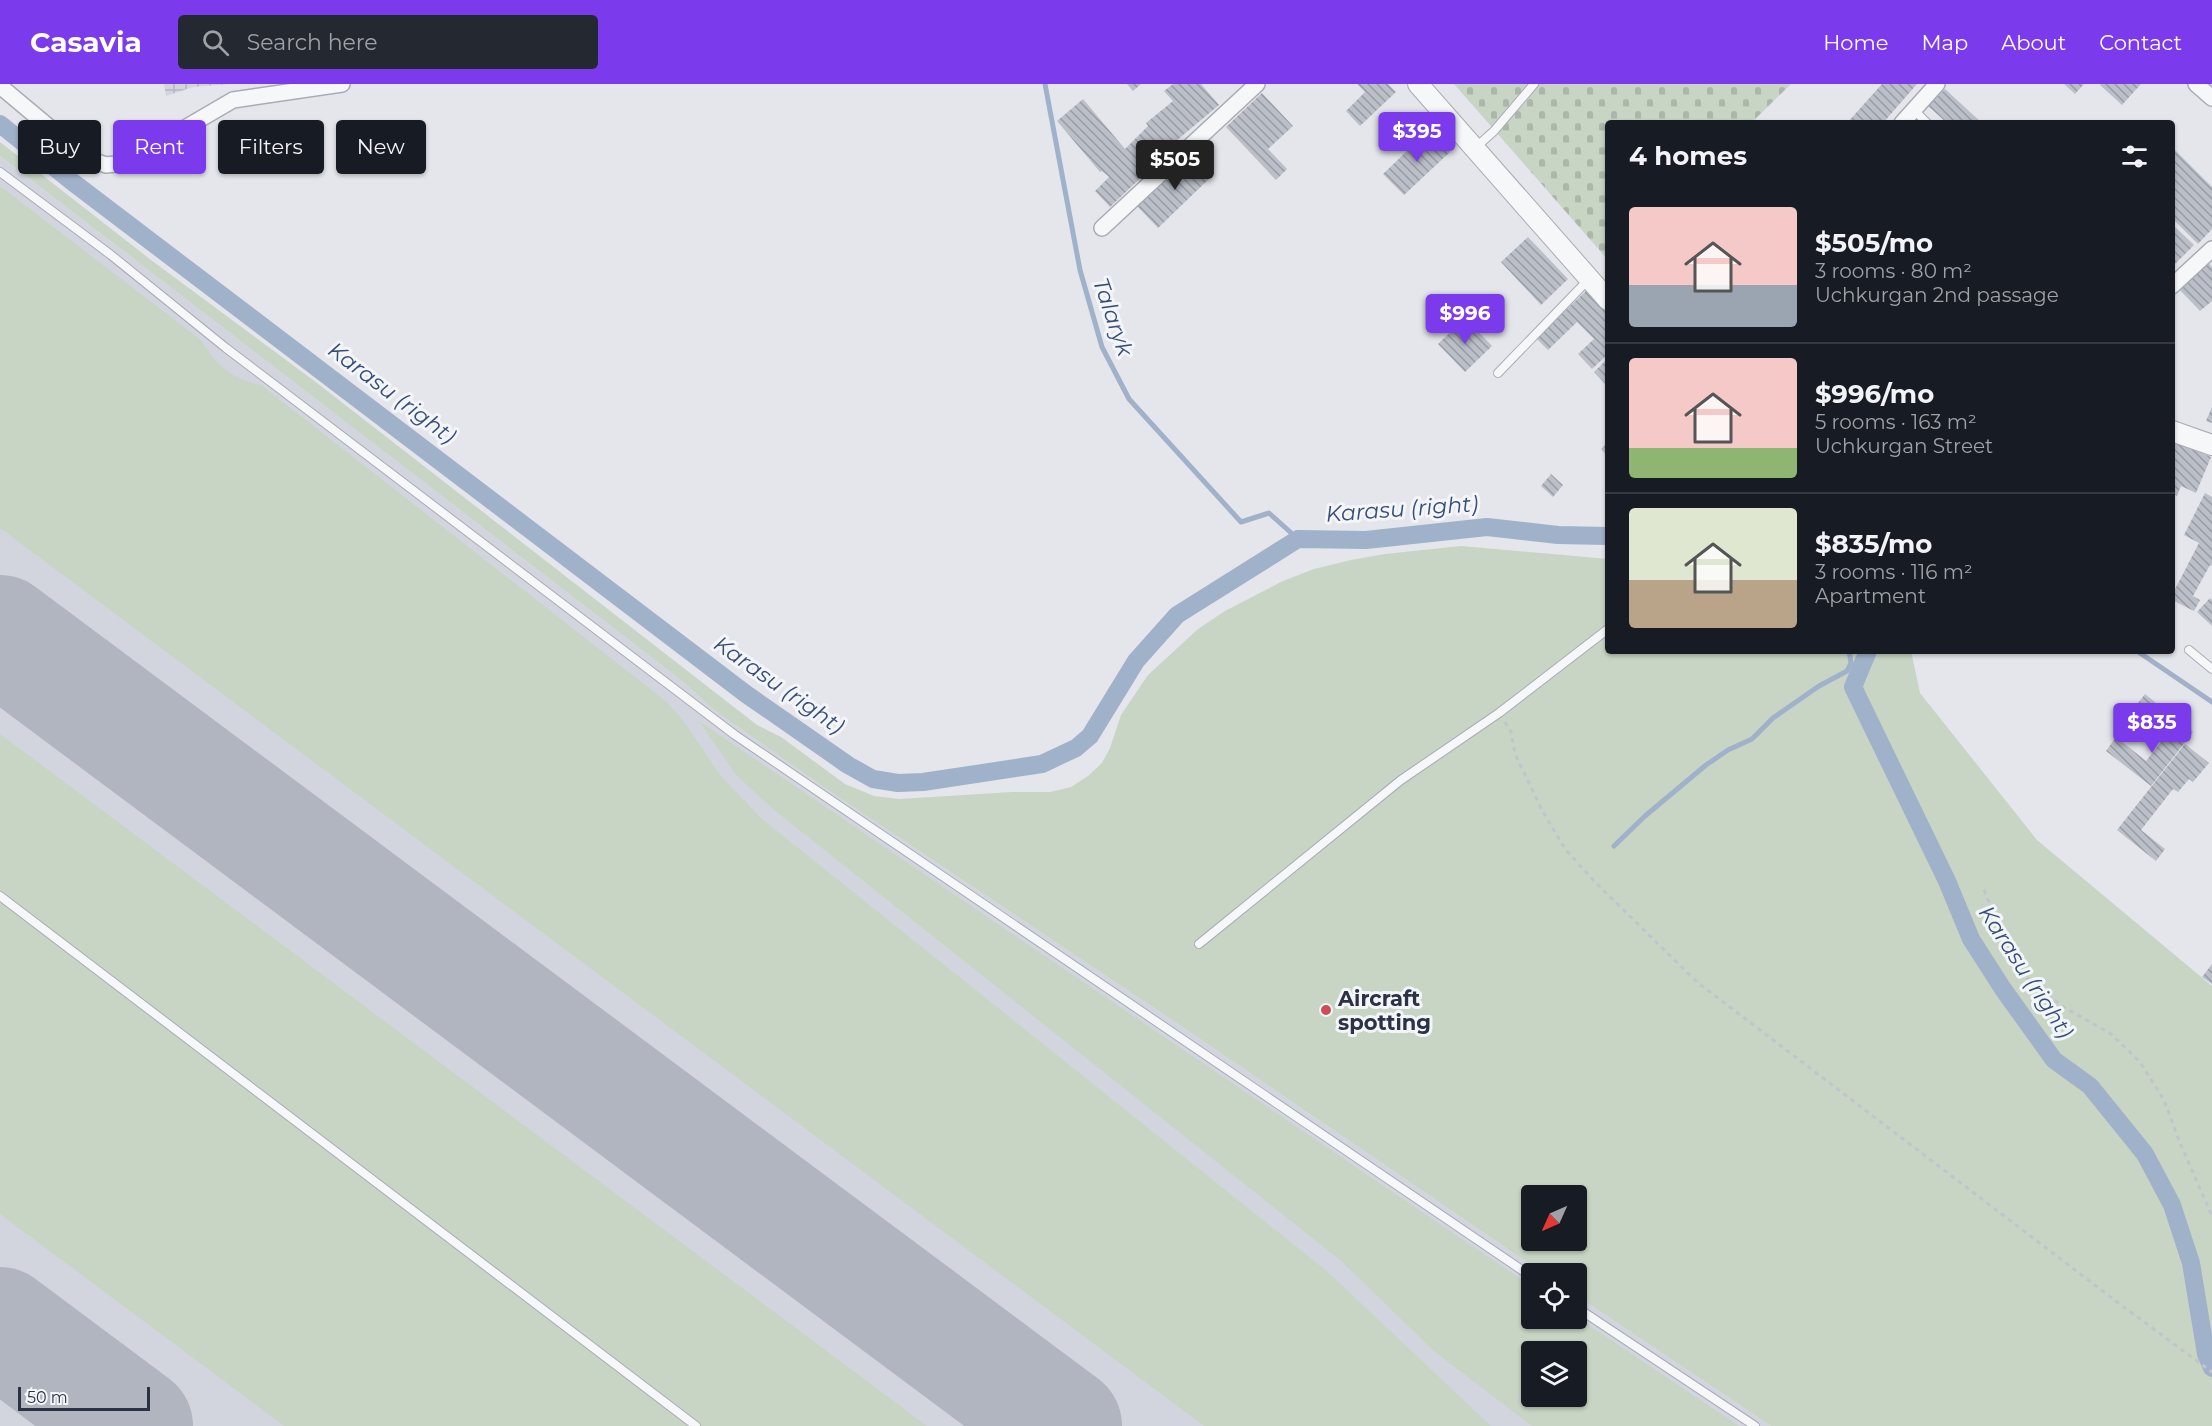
<!DOCTYPE html>
<html lang="en">
<head>
<meta charset="utf-8">
<style>
	:root { --surface:#171b24; --page:#242831; --text:#f1f3f6; --muted:#9ea1a6; --line:#363941; --accent:#7c3aed }
	body { margin:0; font-family:Montserrat,sans-serif; background:var(--page); color:var(--text); height:100vh; display:flex; flex-direction:column; font-size:22px; white-space:nowrap }
	* { box-sizing:border-box; margin:0 }
	p { font-size:20px; color:var(--muted) }
	.icon { flex:none; width:33px; height:33px; fill:none; stroke:currentColor; stroke-width:2; stroke-linecap:round; stroke-linejoin:round }
	.map { position:relative; flex:1; overflow:hidden }
	.details { position:absolute; left:1605px; top:36px; width:570px; height:534px; display:flex; flex-direction:column; background:var(--surface); border-radius:6px; box-shadow:0 2px 4px #0004 }
	.details>* { flex:none }
	.hud { position:absolute; left:18px; top:36px; width:570px; height:54px; display:flex; gap:12px }
	.needle { width:39px; rotate:225deg }
	.fabs { position:absolute; left:1521px; top:1101px; display:grid; gap:12px }
	.fabs a { display:grid; place-items:center; width:66px; height:66px; border-radius:6px; background:var(--surface); box-shadow:0 2px 4px #0004; font-size:30px }
	.scale { position:absolute; left:18px; bottom:15px; width:132px; box-sizing:border-box; padding-left:6px; border:3px solid #2b3243; border-top:0; font-size:16px; line-height:21px; white-space:nowrap; color:#2b3243; -webkit-text-stroke:4px #f3f5f8; paint-order:stroke }
	.price { position:absolute; translate:-50% -51px; padding:0 14px; border-radius:6px; background:var(--accent); color:#fff; font-size:20px; line-height:39px; filter:drop-shadow(0 2px 3px #0008) }
	.price::after { content:''; position:absolute; left:50%; top:36px; width:18px; height:14px; margin-left:-9px; background:inherit; clip-path:polygon(0 0,100% 0,50% 100%) }
	.price.current { background:#222; color:#fff }
	ul { padding:0; list-style:none }
	li { display:flex; align-items:center; gap:18px; height:150px; padding:0 24px }
	li+li { border-top:2px solid var(--line) }
	li span { display:grid; place-items:center; flex:none; width:168px; height:120px; border-radius:6px; color:#555 }
	li>.icon { margin-inline-start:auto }
	span .icon { width:72px; height:72px; fill:#fffc; stroke-width:1 }
	li b { font-size:26px }
	h2 { display:flex; justify-content:space-between; align-items:center; height:72px; padding:0 24px; font-size:26px }
	.chip { padding:0 21px; border-radius:6px; background:var(--surface); box-shadow:0 2px 4px #0004; font-size:21px; line-height:54px }
	.chip.current { background:var(--accent); color:#fff }
	header { display:flex; align-items:center; gap:36px; box-sizing:border-box; height:84px; padding:0 30px; background:var(--accent); color:#fff }
	header strong { font-size:28px }
	nav { display:flex; gap:33px; margin-inline-start:auto; font-size:21px }
	.search { width:420px; height:54px; background:var(--page); display:flex; align-items:center; gap:15px; box-sizing:border-box; padding:0 21px; border-radius:6px; color:var(--muted); font-size:22px }
	.map>svg:first-child { display:block }
</style>
</head>
<body>
<header>
<strong>Casavia</strong>
<div class="search"><svg class="icon" aria-label="search" viewBox="0 0 24 24"><circle cx="10" cy="10" r="6"/><path d="M15 15l6 6"/></svg>Search here</div>
<nav><a>Home</a><a>Map</a><a>About</a><a>Contact</a></nav>
</header>
<div class="map">
<svg width="2212" height="1342" viewBox="0 0 2212 1342">
	<defs>
		<pattern id="industrial-grid" width="8" height="8" patternUnits="userSpaceOnUse" patternTransform="scale(1.5)"><rect width="8" height="8" fill="#d2d5dd"/><path d="M0 4h8M4 0v8" fill="none" stroke="#b4b7bf"/></pattern>
		<pattern id="cemetery-stones" width="16" height="16" patternUnits="userSpaceOnUse" patternTransform="scale(1.5)"><rect width="16" height="16" fill="#c8d5c5"/><path d="M2 7V4a2 2 0 0 1 4 0v3zM10 15v-3a2 2 0 0 1 4 0v3z" fill="#acb7aa"/></pattern>
		<pattern id="building-back-hatch" width="6" height="6" patternUnits="userSpaceOnUse" patternTransform="scale(1.5)"><rect width="6" height="6" fill="#bbbfc8"/><path d="M-1 5l2 2M0 0l6 6M5-1l2 2" fill="none" stroke="#989ca4"/></pattern>
	</defs>
	<rect width="100%" height="100%" fill="#e4e6eb"/>
	<path fill="#d2d5dd" fill-rule="evenodd" d="M0,72L681,596L714,626L825,704L1184,944L1543,1189L1532,1190V1234H1576L1577,1212L1771,1342H0ZM1532,1268H1576V1312H1532Z"/>
	<path fill="url(#industrial-grid)" d="M164,0H231L193,3L166,12Z"/>
	<path fill="#c8d5c5" fill-rule="evenodd" d="M0,58L151,176L317,299L757,641L781,653L845,700L874,712L899,715L1012,708H1050L1071,703L1088,692L1102,679L1110,664L1121,631L1148,591L1198,545L1225,527L1283,497L1314,485L1351,476L1385,470L1461,462L1608,475V567H1911L1920,609L2037,756L2212,902V1342H1771L1577,1212L1576,1190L1543,1189L1184,944L825,704L714,626L681,596L0,72ZM1532,1112H1576V1156H1532Z
		M0,102L201,256C215,280 233,296 261,301L667,618L683,636L720,691L762,735L1328,1188L1491,1342H1204L0,444Z
		M699,637L1531,1202L1532,1234H1576L1577,1233L1739,1342H1532L1435,1268L1341,1177L773,725L736,691ZM1532,1268H1576V1312H1532Z
		M0,650L927,1342H284L0,1130Z"/>
	<path fill="url(#cemetery-stones)" d="M1454,0H1791L1751,39H1608V176Z"/>
	<g fill="none" stroke-linecap="round" stroke-linejoin="round">
		<path stroke="#a0b1ca" stroke-width="5" d="M1045,0L1080,186L1102,263L1129,315L1241,438L1269,429L1298,455
			M2137,567L2212,618
			M1614,762L1645,732L1706,681L1728,666L1752,655L1773,634L1819,602L1847,587L1851,579L1849,567"/>
		<path stroke="#a0b1ca" stroke-width="18" d="M0,40L70,96L746,610L848,681L873,695L898,699L923,698L1042,680L1076,664L1090,652L1136,577L1177,531L1298,455L1366,456L1487,443L1558,451L1608,452
			M1868,567L1853,603L1947,797L1971,855L2003,905L2054,976L2090,1002L2145,1070L2172,1121L2191,1179L2206,1270L2212,1284"/>
		<path stroke="#b0b5c0" stroke-width="118" d="M0,550L1063,1342
			M0,1242L134,1342"/>
	</g>
	<path fill="url(#building-back-hatch)" d="M1127,0H1141L1133,7Z
		M1173,0H1201L1219,21L1170,62L1172,64L1110,123L1095,107L1109,93L1102,87L1100,88L1057,37L1083,15L1125,65L1148,42L1146,39L1173,17L1164,7Z
		M1357,0H1388L1396,8L1360,42L1346,27L1365,8Z
		M1882,0H1917L1883,39H1847Z
		M2064,0H2084L2075,10Z
		M2101,0H2141L2122,21L2100,1Z
		M1945,5L1982,39H1947L1928,22Z
		M1262,9L1293,42L1268,65L1287,85L1276,96L1226,43Z
		M1429,46L1450,68L1404,111L1383,90Z
		M2172,63L2212,103V145L2198,160L2172,134Z
		M1192,71L1212,92L1158,144L1137,122Z
		M2172,140L2194,161L2172,183Z
		M1528,153L1568,195L1541,221L1501,178Z
		M2207,177L2212,183V217L2200,227L2178,204Z
		M1586,207L1608,230V270L1592,285L1578,270L1594,255L1577,238L1548,266L1536,254Z
		M1465,234L1492,262L1465,288L1438,260Z
		M1608,274V303L1594,288Z
		M2212,323V339L2206,337Z
		M2172,357L2211,373L2196,409L2181,402L2177,412L2172,409Z
		M1608,358V373L1601,365Z
		M1551,390L1563,401L1553,413L1541,402Z
		M2205,409L2212,413V482L2210,481L2193,512L2200,516L2194,527L2172,516V511L2199,459L2184,451Z
		M2210,514L2212,516V542L2197,528Z
		M2145,610L2171,631L2161,644L2135,623Z
		M2178,636L2193,648L2151,702L2106,667L2116,653L2146,677Z
		M2185,660L2209,679L2193,698L2189,695L2178,708L2173,705L2141,746L2165,765L2156,777L2117,746Z
		M2212,880V900L2202,893Z"/>
	<g fill="none" stroke-linecap="round" stroke-linejoin="round">
		<g stroke="#a9acb5" stroke-width="10">
			<path id="service" d="M1914,26L1927,39
				M1475,64L1494,47L1534,0
				M0,88L111,171L226,264L735,651L1532,1193
				M1498,289L1588,196
				M2189,566L2212,585
				M0,812L696,1342
				M1199,860L1401,696L1499,629L1608,545
				M1576,1223L1755,1342"/>
		</g>
		<g stroke="#a9acb5" stroke-width="18">
			<path id="minor" d="M2196,0L2212,14
				M0,2L86,74L106,81L125,79L233,16L342,0
				M1902,39L1937,0
				M1102,144L1257,0
				M2172,202L2212,165"/>
		</g>
		<g stroke="#a9acb5" stroke-width="22">
			<path id="tertiary" d="M1418,0L1608,216
				M2172,347L2212,361"/>
		</g>
		<path stroke="#c1c4ca" stroke-width="3" stroke-dasharray="4.5 4.5" stroke-linecap="butt" d="M1505,638L1511,648L1515,670L1542,726L1565,765L1595,798L1697,898L2121,1221L2212,1288
			M1984,806L2016,885L2062,922L2111,950L2140,978L2164,1016L2180,1059L2212,1132"/>
		<use href="#service" stroke="#f6f7f9" stroke-width="8"/>
		<use href="#minor" stroke="#f6f7f9" stroke-width="15"/>
		<use href="#tertiary" stroke="#f6f7f9" stroke-width="20"/>
	</g>
	<circle fill="#cc4d55" stroke="#f3f5f8" stroke-width="2" cx="1326" cy="926" r="6"/>
	<g text-anchor="middle" dominant-baseline="central" stroke-width="6" stroke-linejoin="round" paint-order="stroke">
		<g font-size="21" font-weight="bold" fill="#2b3243" stroke="#f3f5f8" text-anchor="start">
			<text x="1338" y="914">Aircraft<tspan x="1338" dy="24">spotting</tspan></text>
		</g>
		<g font-size="22" font-style="italic" fill="#364e77" stroke="#f3f5f8">
			<text transform="translate(1113 233) rotate(71)">Talaryk</text>
			<text transform="translate(392 309) rotate(37)">Karasu (right)</text>
			<text transform="translate(1402 425) rotate(-4)">Karasu (right)</text>
			<text transform="translate(779 601) rotate(35)">Karasu (right)</text>
			<text transform="translate(2026 888) rotate(57)">Karasu (right)</text>
		</g>
	</g>
</svg>
<div class="fabs">
<a><svg class="needle" viewBox="-14 -14 28 28"><path d="M0-13l5 13h-10z" fill="#e53935"/><path d="M0 13l5-13h-10z" fill="#9ea1a6"/></svg></a>
<a><svg class="icon" aria-label="locate" viewBox="0 0 24 24"><circle cx="12" cy="12" r="6"/><path d="M12 2v4M12 18v4M2 12h4M18 12h4"/></svg></a>
<a><svg class="icon" aria-label="layers" viewBox="0 0 24 24"><path d="M12 4l9 5-9 5-9-5zM3 14l9 5 9-5"/></svg></a>
</div>
<div class="scale">50 m</div>
<b class="price" style="left:1417px;top:79px">$395</b>
<b class="price current" style="left:1175px;top:107px">$505</b>
<b class="price" style="left:1465px;top:261px">$996</b>
<b class="price" style="left:2152px;top:670px">$835</b>
<div class="hud">
<a class="chip">Buy</a>
<a class="chip current">Rent</a>
<a class="chip">Filters</a>
<a class="chip">New</a>
</div>
<section class="details">
<h2>4 homes<svg class="icon" aria-label="filters" viewBox="0 0 24 24"><path d="M4 7h16M4 17h16"/><circle cx="9" cy="7" r="2"/><circle cx="15" cy="17" r="2"/></svg></h2>
<ul>
<li><span style="background:linear-gradient(#f6c9c9 65%,#9aa5b1 0)"><svg class="icon" aria-label="home" viewBox="0 0 24 24"><path d="M3 11l9-7 9 7M6 9v11h12V9"/></svg></span><div><b>$505/mo</b><p>3 rooms · 80 m²</p><p>Uchkurgan 2nd passage</p></div></li>
<li><span style="background:linear-gradient(#f6c9c9 75%,#8fb573 0)"><svg class="icon" aria-label="home" viewBox="0 0 24 24"><path d="M3 11l9-7 9 7M6 9v11h12V9"/></svg></span><div><b>$996/mo</b><p>5 rooms · 163 m²</p><p>Uchkurgan Street</p></div></li>
<li><span style="background:linear-gradient(#dfe7d0 60%,#b9a48a 0)"><svg class="icon" aria-label="home" viewBox="0 0 24 24"><path d="M3 11l9-7 9 7M6 9v11h12V9"/></svg></span><div><b>$835/mo</b><p>3 rooms · 116 m²</p><p>Apartment</p></div></li>
</ul>
</section>
</div>
</body>
</html>
